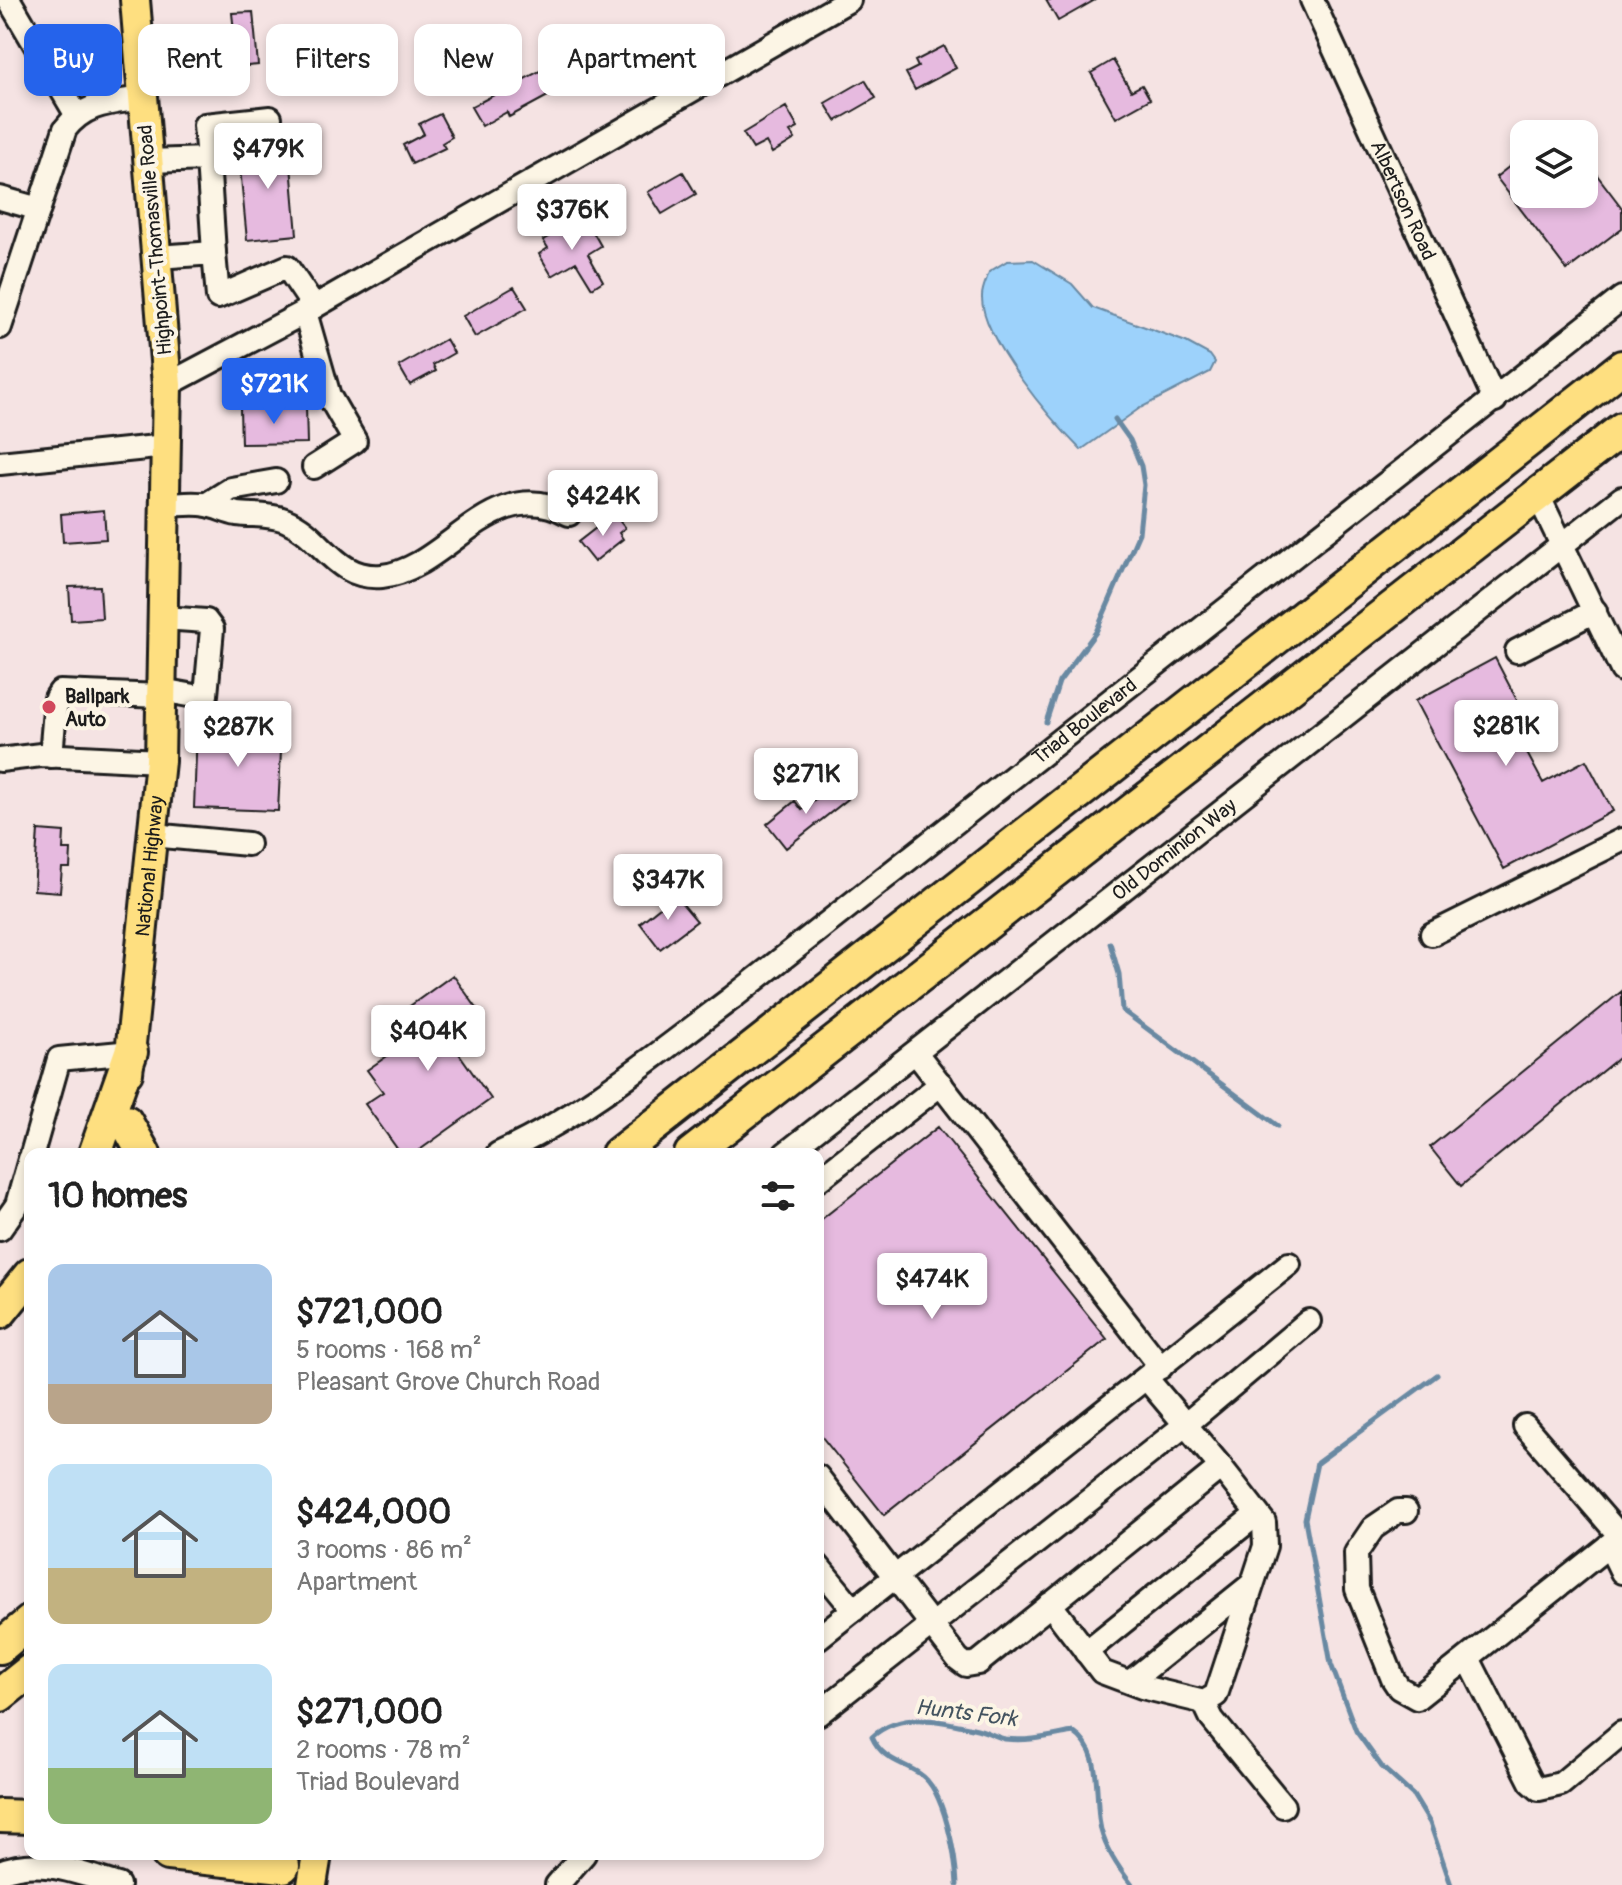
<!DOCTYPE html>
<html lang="en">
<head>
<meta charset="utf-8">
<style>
	:root { --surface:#fff; --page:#f2f2f2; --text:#222; --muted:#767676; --accent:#2563eb }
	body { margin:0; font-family:Pangolin,sans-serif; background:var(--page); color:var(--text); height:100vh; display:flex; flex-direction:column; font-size:30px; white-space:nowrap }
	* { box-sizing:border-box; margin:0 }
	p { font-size:26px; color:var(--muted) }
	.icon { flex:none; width:44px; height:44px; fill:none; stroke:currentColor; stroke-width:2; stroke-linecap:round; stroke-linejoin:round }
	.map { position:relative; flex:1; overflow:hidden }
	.details { position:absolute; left:24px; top:1148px; width:800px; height:712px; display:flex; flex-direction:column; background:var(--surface); border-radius:16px; box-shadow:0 4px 12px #0003 }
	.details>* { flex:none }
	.hud { position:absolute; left:24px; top:24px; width:800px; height:72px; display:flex; gap:16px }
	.buttons { position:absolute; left:1510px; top:120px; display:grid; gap:16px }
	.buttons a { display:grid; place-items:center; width:88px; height:88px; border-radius:16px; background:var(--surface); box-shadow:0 4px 12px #0003; font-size:40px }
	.price { position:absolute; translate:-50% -68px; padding:0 18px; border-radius:8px; background:#fff; color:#222; font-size:26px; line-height:52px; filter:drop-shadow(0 2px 4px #0008) }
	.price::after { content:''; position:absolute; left:50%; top:48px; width:24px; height:18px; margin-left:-12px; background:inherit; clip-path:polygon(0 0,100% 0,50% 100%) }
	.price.selected { background:var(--accent); color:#fff }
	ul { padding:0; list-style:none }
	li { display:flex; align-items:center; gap:24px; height:200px; padding:0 24px }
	li span { display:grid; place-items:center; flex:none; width:224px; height:160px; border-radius:16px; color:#555 }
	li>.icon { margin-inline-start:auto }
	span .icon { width:96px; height:96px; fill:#fffc; stroke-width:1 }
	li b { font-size:34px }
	h2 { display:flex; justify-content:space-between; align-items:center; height:96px; padding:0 24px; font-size:34px }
	.tag { padding:0 28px; border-radius:16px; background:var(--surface); box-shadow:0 4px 12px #0003; font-size:28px; line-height:72px }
	.tag.selected { background:var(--accent); color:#fff }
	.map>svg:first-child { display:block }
</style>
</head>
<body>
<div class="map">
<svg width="1622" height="1885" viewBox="0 0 1622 1885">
	<rect width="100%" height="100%" fill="#f5e3e3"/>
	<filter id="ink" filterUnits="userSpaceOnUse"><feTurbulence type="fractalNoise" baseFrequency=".0125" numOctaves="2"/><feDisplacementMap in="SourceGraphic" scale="16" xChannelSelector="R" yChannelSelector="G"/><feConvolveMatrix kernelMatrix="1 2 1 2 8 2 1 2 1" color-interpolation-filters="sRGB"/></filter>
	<g filter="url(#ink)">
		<path fill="#9dd2fb" stroke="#6989a2" stroke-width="2" d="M1033,260L1072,284L1093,308L1186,342L1210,355L1215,362L1210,372L1140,408L1081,450C1052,421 980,337 982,296C982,288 987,279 989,272L1007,261Z"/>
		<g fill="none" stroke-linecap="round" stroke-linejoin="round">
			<path stroke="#6989a2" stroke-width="5" d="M1046,722L1059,682L1096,632L1139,533L1144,485L1141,466L1130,440L1115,419
				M1110,943L1119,974L1122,1010L1278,1126
				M1437,1375L1317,1463L1305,1519L1331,1664L1356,1731L1382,1767L1413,1795L1430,1823L1451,1885
				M957,1885C956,1858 945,1790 920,1774C902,1762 882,1760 872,1737C901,1711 940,1720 977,1729C986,1731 996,1737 1005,1739C1028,1742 1051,1736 1073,1732C1105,1753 1093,1796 1101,1830C1106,1849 1120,1870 1132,1885"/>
		</g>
		<path fill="#e6badf" stroke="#1c1c1c" stroke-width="2" d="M1046,0H1095L1058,21Z
			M253,12L258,65L224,68L223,51L236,50L232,13Z
			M595,42L607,64L509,117L507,112L482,126L471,107Z
			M944,46L956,68L915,90L906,73L918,67L915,61Z
			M1113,60L1131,91L1142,85L1150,99L1116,118L1091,73Z
			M865,80L876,98L836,121L825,103Z
			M786,107L798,128L790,132L795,139L772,153L766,142L753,149L743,133Z
			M440,114L452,137L442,143L445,148L412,164L403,145L424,134L419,124Z
			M289,142L297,235L247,240L238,147Z
			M1524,155V194H1584V158L1622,208V228L1567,270L1496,177Z
			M683,172L696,194L662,214L648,192Z
			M588,223L601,246L588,254L603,281L592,288L576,262L552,276L539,254L548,248L543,240L569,225L573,232Z
			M514,287L527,308L475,337L463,316Z
			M446,339L454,353L433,365L436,371L410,385L399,366Z
			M306,407L307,443L241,444L240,408Z
			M104,510L106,539L63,542L61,514Z
			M614,514L625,528L619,533L623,539L594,562L578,542Z
			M100,586L102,618L71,620L69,587Z
			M1495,658L1519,704L1505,712L1543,783L1586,760L1613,811L1504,869L1415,701Z
			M197,728L282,731L278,811L194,808Z
			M836,783L848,799L786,848L767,824L795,801L802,810Z
			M38,830L64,832L63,850H71L70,868H62L60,892L34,890Z
			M675,895L697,921L660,949L640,923Z
			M453,975L481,1014L448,1038L491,1099L414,1154H401L365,1104L383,1092L367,1070L419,1034L403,1011Z
			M1622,991V1055L1461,1186L1430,1147Z
			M938,1127L1107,1339L884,1515L818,1432V1222Z"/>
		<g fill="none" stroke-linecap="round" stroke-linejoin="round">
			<g stroke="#1c1c1c" stroke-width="28">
				<g id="minor">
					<path d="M9,0L76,114"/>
					<path id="s1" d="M1312,0L1495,400"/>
					<path d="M208,159L205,125L270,118"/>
					<path d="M149,161L208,159L214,253"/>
					<path d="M0,198L39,209"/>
					<path d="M157,257L214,253L218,297L287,267L314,307"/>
					<path d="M305,312L329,396L355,441L314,467"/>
					<path d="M0,327L65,129C86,102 111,103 143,98"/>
					<path d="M167,385L305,312L849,0"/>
					<path d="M0,463L166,446"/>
					<path d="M1538,495L1622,670"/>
					<path d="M207,504L231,489L276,481"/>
					<path d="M165,505C178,505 194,502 207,505C217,507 227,512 237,514C253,516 269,514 285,520C323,535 334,580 382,576C447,570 492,471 569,514"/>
					<path d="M1517,651L1595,611"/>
					<path d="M161,690L200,697L206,695L212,629L206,621L163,618"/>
					<path d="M51,756L56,698L60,692L161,696"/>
					<path d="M0,760L41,755L160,761"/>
					<path d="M152,835L248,844"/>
					<path d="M1432,934L1622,840"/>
					<path d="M916,1053L1161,1367"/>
					<path d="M32,1154L59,1059L131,1052"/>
					<path id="s2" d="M498,1154C584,1115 657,1054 732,998L1622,298"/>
					<path id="s3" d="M785,1154L1622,498"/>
					<path d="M818,1180L941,1084"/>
					<path d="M0,1229L17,1205L30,1159"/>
					<path d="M1525,1426L1620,1536"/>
					<path d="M818,1477L958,1659L966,1665L978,1663L1221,1467L1147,1379"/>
					<path d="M1406,1511H1398L1373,1528L1356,1553L1357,1589L1393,1679L1399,1688L1417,1698L1622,1535"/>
					<path d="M1609,1545L1622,1572"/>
					<path d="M818,1566L854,1610"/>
					<path d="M1050,1604L1102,1672L1142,1687L1204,1702L1216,1695L1265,1546L1264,1522L1221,1467"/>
					<path d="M818,1638L1289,1264"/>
					<path d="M1086,1652L1257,1514"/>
					<path d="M1469,1660L1531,1782L1539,1789L1561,1784L1622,1733"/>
					<path d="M1130,1682L1252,1584"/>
					<path d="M1204,1702L1212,1719L1283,1806"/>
					<path d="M818,1714L1185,1425L1309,1321"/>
					<path d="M0,1872C40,1856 79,1873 118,1885"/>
					<path d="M557,1885L584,1854"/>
				</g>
			</g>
			<g stroke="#1c1c1c" stroke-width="34">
				<g id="major">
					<path id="s4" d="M128,1073L160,761L167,385L135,0"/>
					<path d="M312,1885L317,1854"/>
				</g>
			</g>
			<g stroke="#1c1c1c" stroke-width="38">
				<path id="highway" d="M126,1122L144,1154
					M95,1154L131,1052
					M618,1154L1622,367
					M691,1154L1622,429
					M0,1312L30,1275
					M0,1647L30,1622
					M0,1695L30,1671
					M0,1816L30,1817
					M168,1854L283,1866"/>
			</g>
			<use href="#minor" stroke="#fcf5e5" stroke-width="22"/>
			<use href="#major" stroke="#fedf80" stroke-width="28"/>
			<use href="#highway" stroke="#fedf80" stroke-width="32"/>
		</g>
	</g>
	<circle fill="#d1495b" stroke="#fcf5e5" stroke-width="3" cx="49" cy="707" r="8"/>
	<g text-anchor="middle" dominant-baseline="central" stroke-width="8" stroke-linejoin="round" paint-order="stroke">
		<g font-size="20" fill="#1c1c1c" stroke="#fcf5e5">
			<text stroke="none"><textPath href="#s1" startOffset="220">Albertson Road</textPath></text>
			<text transform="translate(155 240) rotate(-95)">Highpoint-Thomasville Road</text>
			<text stroke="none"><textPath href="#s2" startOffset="730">Triad Boulevard</textPath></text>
			<text stroke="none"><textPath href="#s3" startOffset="494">Old Dominion Way</textPath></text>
			<text stroke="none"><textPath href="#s4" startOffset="208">National Highway</textPath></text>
		</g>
		<g font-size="20" font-weight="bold" fill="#1c1c1c" stroke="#fcf5e5" text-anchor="start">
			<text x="65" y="696">Ballpark<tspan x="65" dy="23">Auto</tspan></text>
		</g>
		<g font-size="22" font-style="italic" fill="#43535f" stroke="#fcf5e5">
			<text transform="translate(966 1713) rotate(7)">Hunts Fork</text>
		</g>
	</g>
</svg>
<div class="buttons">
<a><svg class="icon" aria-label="layers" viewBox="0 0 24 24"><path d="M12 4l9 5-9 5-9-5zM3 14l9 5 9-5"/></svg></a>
</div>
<b class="price" style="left:268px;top:191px">$479K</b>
<b class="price" style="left:572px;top:252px">$376K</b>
<b class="price selected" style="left:274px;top:426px">$721K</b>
<b class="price" style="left:603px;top:538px">$424K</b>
<b class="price" style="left:1506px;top:768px">$281K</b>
<b class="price" style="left:238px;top:769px">$287K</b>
<b class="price" style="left:806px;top:816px">$271K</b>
<b class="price" style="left:668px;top:922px">$347K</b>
<b class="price" style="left:428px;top:1073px">$404K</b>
<b class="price" style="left:932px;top:1321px">$474K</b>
<div class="hud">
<a class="tag selected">Buy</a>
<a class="tag">Rent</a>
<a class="tag">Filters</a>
<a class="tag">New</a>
<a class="tag">Apartment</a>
</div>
<section class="details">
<h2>10 homes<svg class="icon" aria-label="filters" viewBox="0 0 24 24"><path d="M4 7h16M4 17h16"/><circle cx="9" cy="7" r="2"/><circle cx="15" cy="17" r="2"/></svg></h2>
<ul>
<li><span style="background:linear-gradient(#a9c7e8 75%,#b9a48a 0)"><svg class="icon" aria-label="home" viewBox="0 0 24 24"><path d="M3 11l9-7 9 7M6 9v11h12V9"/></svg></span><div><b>$721,000</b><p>5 rooms · 168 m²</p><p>Pleasant Grove Church Road</p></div></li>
<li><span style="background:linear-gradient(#bfe0f5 65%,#c2b280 0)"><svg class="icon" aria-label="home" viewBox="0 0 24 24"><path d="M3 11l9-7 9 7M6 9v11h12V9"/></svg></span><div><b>$424,000</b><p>3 rooms · 86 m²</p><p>Apartment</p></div></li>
<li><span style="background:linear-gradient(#bfe0f5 65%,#8fb573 0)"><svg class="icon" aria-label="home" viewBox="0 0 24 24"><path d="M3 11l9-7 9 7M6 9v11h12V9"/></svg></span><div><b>$271,000</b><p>2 rooms · 78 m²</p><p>Triad Boulevard</p></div></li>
</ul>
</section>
</div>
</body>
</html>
